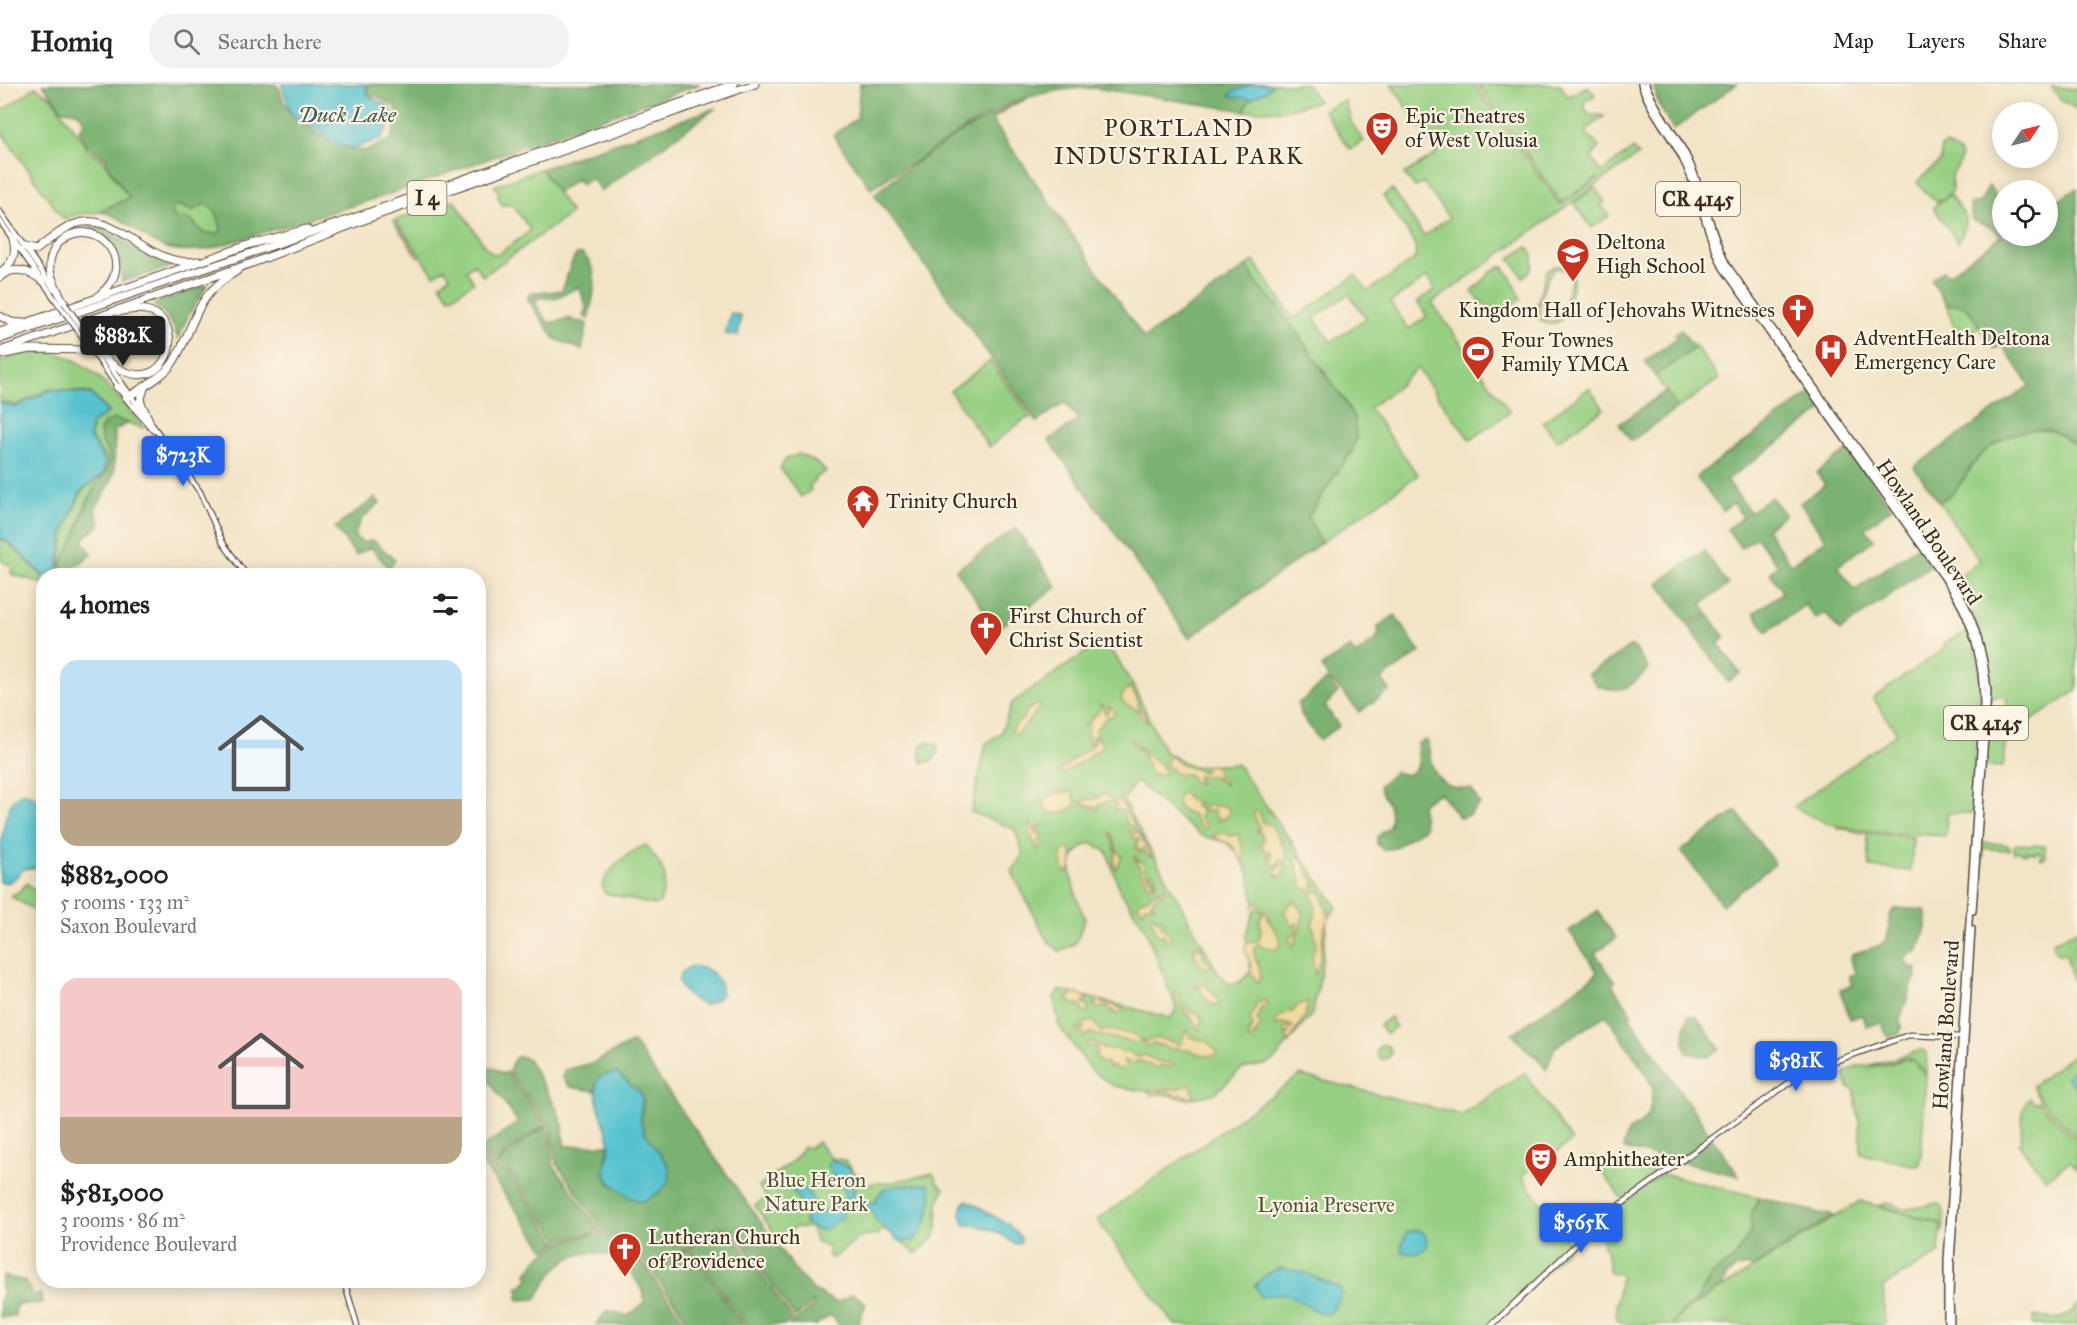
<!DOCTYPE html>
<html lang="en">
<head>
<meta charset="utf-8">
<style>
	:root { --surface:#fff; --page:#f2f2f2; --text:#222; --muted:#767676; --line:#e0e0e0; --accent:#2563eb }
	body { margin:0; font-family:"IM FELL Great Primer",serif; background:var(--page); color:var(--text); height:100vh; display:flex; flex-direction:column; font-size:22px; white-space:nowrap }
	* { box-sizing:border-box; margin:0 }
	p { font-size:20px; color:var(--muted) }
	.icon { flex:none; width:33px; height:33px; fill:none; stroke:currentColor; stroke-width:2; stroke-linecap:round; stroke-linejoin:round }
	.map { position:relative; flex:1; overflow:hidden }
	.side { position:absolute; left:36px; top:484px; width:450px; height:720px; display:flex; flex-direction:column; background:var(--surface); border-radius:24px; box-shadow:0 3px 15px #0003 }
	.side>* { flex:none }
	.needle { width:39px; rotate:55deg }
	.tools { position:absolute; left:1992px; top:18px; display:grid; gap:12px }
	.tools a { display:grid; place-items:center; width:66px; height:66px; border-radius:50%; background:var(--surface); box-shadow:0 3px 15px #0003; font-size:30px }
	.price { position:absolute; translate:-50% -51px; padding:0 14px; border-radius:6px; background:var(--accent); color:#fff; font-size:20px; line-height:39px; filter:drop-shadow(0 2px 3px #0008) }
	.price::after { content:''; position:absolute; left:50%; top:36px; width:18px; height:14px; margin-left:-9px; background:inherit; clip-path:polygon(0 0,100% 0,50% 100%) }
	.price.selected { background:#222; color:#fff }
	ul { padding:0; list-style:none }
	li { display:grid; align-content:center; gap:12px; height:318px; padding:0 24px }
	li span { display:grid; place-items:center; height:186px; border-radius:18px; color:#555 }
	li>.icon { margin-inline-start:auto }
	span .icon { width:108px; height:108px; fill:#fffc; stroke-width:1 }
	li b { font-size:26px }
	h2 { display:flex; justify-content:space-between; align-items:center; height:72px; padding:0 24px; font-size:26px }
	header { display:flex; align-items:center; gap:36px; box-sizing:border-box; height:84px; padding:0 30px; background:var(--surface); border-bottom:2px solid var(--line) }
	header strong { font-size:28px }
	nav { display:flex; gap:33px; margin-inline-start:auto; font-size:21px }
	.search { width:420px; height:54px; background:var(--page); display:flex; align-items:center; gap:15px; box-sizing:border-box; padding:0 21px; border-radius:24px; color:var(--muted); font-size:22px }
	.map>svg:first-child { display:block }
</style>
</head>
<body>
<header>
<strong>Homiq</strong>
<div class="search"><svg class="icon" aria-label="search" viewBox="0 0 24 24"><circle cx="10" cy="10" r="6"/><path d="M15 15l6 6"/></svg>Search here</div>
<nav><a>Map</a><a>Layers</a><a>Share</a></nav>
</header>
<div class="map">
<svg width="2077" height="1241" viewBox="0 0 2077 1241">
	<rect width="100%" height="100%" fill="#fcf5e5"/>
	<filter id="ink" filterUnits="userSpaceOnUse"><feTurbulence type="fractalNoise" baseFrequency=".0167" numOctaves="2"/><feDisplacementMap in="SourceGraphic" scale="12" xChannelSelector="R" yChannelSelector="G"/><feConvolveMatrix kernelMatrix="1 2 1 2 8 2 1 2 1" color-interpolation-filters="sRGB"/></filter>
	<filter id="wash" filterUnits="userSpaceOnUse"><feTurbulence type="fractalNoise" baseFrequency=".008" numOctaves="4" result="noise"/><feDisplacementMap in="SourceGraphic" scale="24" xChannelSelector="R" yChannelSelector="G"/><feGaussianBlur stdDeviation="1.35" result="paint"/><feColorMatrix in="noise" values="0 0 0 0 0 0 0 0 0 0 0 0 0 0 0 0 0 1.4 0 .05"/><feComposite in="paint" operator="in"/></filter>
	<g filter="url(#wash)">
		<rect width="100%" height="100%" fill="#f2e4c6"/>
		<path fill="#98d083" stroke="#6a7d50" stroke-width="1.5" fill-rule="evenodd" d="M1260,0H1307L1318,17L1285,26L1245,27L1247,20Z
			M1391,0H1474L1560,121L1598,95L1597,94L1561,119L1478,0H1560L1568,13L1588,2L1595,11L1585,16V25L1590,30L1604,32L1587,46V50L1599,63L1592,74L1599,86L1602,87L1633,65L1638,71L1432,219L1510,328L1470,356L1417,284L1395,305L1369,324L1418,391L1321,459L1308,433L1339,385L1352,368L1355,335L1344,316L1275,218L1259,203L1247,182L1254,177L1294,235L1355,191L1368,207L1416,174L1415,159L1383,112L1392,105L1424,152L1449,134L1424,99L1415,103L1404,90L1435,71L1436,65ZM1427,193L1435,205L1417,218L1427,232L1409,245L1390,219ZM1349,210L1366,234L1331,258L1314,234Z
			M36,3L52,14L89,67L101,74L129,114L95,129L78,130L63,135L0,46V28Z
			M2051,3L2077,5V25L2062,17Z
			M1345,16L1352,40L1364,57L1350,65L1323,26Z
			M1946,60L1959,68L1961,73L1958,82L1951,91L1952,106L1945,114L1937,118L1924,107L1917,98L1941,76V63Z
			M541,85L571,129L483,192L474,180L466,186L474,198L450,214L440,200L450,192L445,184L434,191L397,138L395,139L419,174L393,137L454,116L486,164L493,170L497,171L529,148L530,145L512,121H502L498,113L499,108L494,102Z
			M1595,104L1605,118L1601,121L1609,132L1592,144L1574,119Z
			M1950,111L1966,133L1963,149L1957,158L1933,123Z
			M205,120C216,125 220,134 221,146L218,150L204,149L192,137L174,134L172,126L174,122L180,121L194,126L199,121Z
			M1528,163C1537,175 1534,185 1523,193L1510,174Z
			M1555,182C1587,177 1567,221 1562,236C1554,240 1547,243 1539,235L1536,224L1547,186ZM1557,184L1567,187L1571,197L1561,230L1556,236L1549,238L1541,233C1536,222 1546,189 1557,184Z
			M1499,183H1503L1510,192L1521,215C1496,232 1491,229 1472,208L1491,188Z
			M1955,219C1968,222 1974,231 1979,243L1971,248L1954,243L1947,222Z
			M1696,263L1719,295L1678,324L1655,292Z
			M30,267C39,268 50,267 59,270C97,281 119,316 144,344L114,335L100,345L101,357L109,372L108,383L105,391L99,395L84,424L74,456L61,480L63,492H50L59,485L66,444L82,407L105,389L106,375L91,354L92,340L109,328L91,309L50,305L15,322L0,317V276Z
			M990,277L1031,334L1025,335L989,363L950,307Z
			M1589,304L1604,325L1557,357L1543,338Z
			M2038,346L2056,348L2077,363V606L2006,654L2003,683L1985,682L1989,607L1978,543L1968,513L1955,495L1980,477L1939,418C1957,408 1965,393 1976,377C1985,365 2005,351 2019,348C2025,346 2032,346 2038,346ZM1990,613H2007L2004,642L1989,641Z
			M799,370L815,378L826,387L814,395V398L809,402L811,406L801,413L780,384L786,375Z
			M0,456L6,457L43,493V500L11,490L12,484L10,481L0,476Z
			M1971,547C1984,591 1980,636 1978,681L1975,682L1972,729H1948L1945,752C1896,747 1836,753 1794,722L1897,649L1873,614L1943,566L1945,558Z
			M1098,560L1115,571L1135,605L1165,668L1192,683L1237,680L1337,823L1327,836L1320,895L1312,930L1275,975L1268,980L1242,985L1215,1009L1190,1015L1114,1002L1092,987L1059,942L1054,914L1060,906L1171,934L1176,924L1144,842L1120,807L1107,768L1092,759C1055,770 1076,810 1085,835L1076,859L1060,868L1046,855L1012,788L1023,769L1015,745L971,728L986,659L1001,649L1012,619ZM1137,697L1170,727L1202,752L1225,758L1237,768L1249,790L1255,824L1246,852L1251,887L1241,897L1231,901L1219,890L1123,716Z
			M928,658L937,661L938,668L933,676L923,679C917,671 918,661 928,658Z
			M1835,743L1858,748L1914,753H1913L1911,787L1870,783L1867,750Z
			M1983,758L2008,761L2010,765L2008,767L2007,765L2001,766L1985,764L1983,766L1984,773H1982V780L1983,782H1982L1981,788L1983,789L1981,797L1983,800H1978L1980,760Z
			M2016,760L2045,762V774L2041,775L2040,768H2035V770L2033,768H2026V770L2016,767L2014,769L2013,763Z
			M646,761C664,786 670,788 660,819L655,821L649,820L605,809L602,803C607,785 629,767 646,761Z
			M27,799L33,806L43,811V829L36,827L10,812L20,807Z
			M2077,846V907L2072,896L2066,870C2056,872 2053,868 2053,858Z
			M1390,933L1396,943L1386,950L1379,941Z
			M1377 968a7 7 0 1 1 14 0a7 7 0 1 1-14 0Z
			M1922,966L1927,969L1926,990C1905,961 1900,981 1870,981Z
			M2077,968V1053L2040,1015L2032,1002Z
			M1906,975L1915,977L1926,992L1921,1073L1920,1080L1917,1082L1861,1070L1860,1042L1854,1005L1848,1004L1844,989L1856,982H1881Z
			M1524,989L1572,1057L1522,1092L1571,1162L1490,1241H1175L1097,1136L1300,991L1462,1031Z
			M2030,1014L2035,1019L2038,1017L2077,1057V1085L2070,1077L2046,1096L2019,1060C2026,1045 2017,1026 2030,1014Z
			M818,1058L831,1074L844,1076L865,1100L893,1098L933,1089L939,1101L944,1104L937,1123L938,1141L934,1154L916,1170L892,1149L883,1145L878,1151L861,1153L832,1174L829,1172L828,1163L817,1159L811,1144L795,1143L779,1156L755,1122L766,1113L759,1103L795,1075L803,1063L809,1064Z
			M1592,1073L1660,1089L1623,1117Z
			M1663,1090L1759,1113L1752,1129L1750,1150L1734,1174L1708,1198L1696,1218L1683,1226L1671,1241H1628L1617,1236L1616,1223L1621,1191L1610,1188L1606,1166L1603,1162L1602,1148L1596,1141Z
			M1860,1117L1941,1140L1939,1170L1883,1202L1885,1241H1672L1682,1229Z
			M1888,1119C1894,1120 1900,1124 1906,1124C1929,1127 1949,1101 1943,1147L1941,1148V1139L1880,1121Z
			M2077,1221V1241H2033L2034,1232C2052,1235 2066,1239 2077,1221Z"/>
		<path fill="#7ab271" stroke="#5a6e48" stroke-width="1.5" fill-rule="evenodd" d="M43,0H275L280,5L283,17L293,33L305,39L317,50L338,63L344,64L367,67L389,56L392,53L396,38L397,26L395,22L378,13L371,12L367,6L368,0H700L381,113L209,165C194,167 178,168 163,163C143,155 117,127 98,128L130,114L108,82L105,74L86,61L79,47L84,38L80,30L73,27L62,26ZM205,120C216,125 220,134 221,146L218,150L204,149L188,135L174,134L172,126L174,122H180L191,127Z
			M860,0H1260L1247,20L1245,27L1095,4C1019,4 983,32 922,73C905,84 887,93 871,105L833,51L857,34Z
			M1657,0H1737L1673,46L1658,19L1654,3Z
			M1027,15L1013,21L992,36L1144,254L1247,182L1259,203L1275,218L1344,316L1355,335L1356,355L1353,365L1339,385L1308,433L1321,459L1189,554L1049,356L1078,336L1065,318L1037,338L874,110C920,74 972,37 1027,15Z
			M716,24L601,107L592,94L581,101L577,95L557,109L541,85Z
			M1989,102L2002,121V152H2048V124L2077,104V363C2071,358 2065,353 2058,350C2032,337 1996,354 1978,374C1963,391 1962,406 1939,418L1914,383L2030,301L2002,261L1994,265C1990,258 1984,251 1980,244C1972,229 1966,216 1947,222L1931,195L1943,187L1948,191L2000,153L1995,145L1972,136L1970,120L1980,118Z
			M91,141L101,143L140,168L175,179L170,183L122,198C121,167 116,157 87,144Z
			M577,170H583C602,189 593,212 588,235L583,232L586,222L579,203L555,214H537L536,221L549,239L570,234L576,238L581,237L587,240L582,266L555,255L528,216L529,210C538,205 549,210 562,206C568,194 568,181 577,170Z
			M207,201L188,232L178,255C173,240 167,230 154,221L160,217Z
			M1681,246L1691,260L1696,263L1655,292L1645,277L1677,254L1675,250Z
			M1666,307L1678,324L1631,357L1619,340Z
			M1811,309L1823,326L1727,396L1750,428L1771,413L1785,430L1766,445L1791,480L1826,456L1800,419L1825,401L1817,389L1849,365L1891,424L1865,444L1874,456L1838,482L1854,506L1918,462L1931,481L1840,547L1825,529L1816,535L1805,521L1767,548L1754,529L1783,508L1770,489L1778,482L1757,453L1741,464L1727,445L1743,433L1733,419L1723,427L1696,393Z
			M114,335L129,339L115,346L114,388L110,400L95,426L100,440C95,449 86,448 83,457L92,470L63,492C62,487 61,483 62,478C65,470 71,462 75,453C81,435 87,418 96,401C100,394 106,391 108,383C114,364 93,359 104,339Z
			M375,414L380,419C369,428 356,437 355,453L364,459L373,456L395,476L389,485L371,463L356,471L335,444Z
			M1016,444L1057,503L997,545L956,486Z
			M1704,467L1728,501L1702,520L1708,529L1687,539L1658,499Z
			M1395,531L1420,568L1382,595L1390,606L1359,628L1341,606L1329,596L1322,582L1350,563L1355,571L1376,556L1379,547L1377,543Z
			M1709,531L1725,554L1718,559L1740,589L1728,598L1688,541Z
			M1631,562L1634,563L1648,584L1646,587C1630,604 1622,610 1598,602L1588,590Z
			M1326,596L1338,608L1325,622L1339,642L1319,656L1300,629L1298,620Z
			M1424,656L1428,658C1430,679 1433,698 1456,704C1461,705 1466,704 1471,705L1480,720L1470,730L1460,734L1440,709L1428,715L1421,721L1425,743L1423,745L1394,764L1383,766L1377,760V753L1389,743C1395,719 1384,720 1379,702L1395,688L1407,691C1423,685 1418,673 1417,660Z
			M1736,727L1775,780L1722,821L1681,767Z
			M1897,824L1925,826C1930,838 1923,856 1917,867L1908,871L1904,876L1910,883L1916,884L1917,889L1900,934L1901,945L1899,950L1888,954L1881,938L1867,943L1862,931L1850,935L1840,906L1852,901L1849,892L1855,890L1851,874L1852,870C1862,866 1877,865 1884,858C1894,848 1883,829 1897,824Z
			M1597,827L1616,854L1595,869L1615,898L1612,901L1632,930L1629,933L1712,1053L1677,1077L1623,1065L1626,1052L1630,1046L1642,1038L1649,1030L1653,1004L1643,985L1606,931L1555,963L1546,986L1538,974L1530,969L1512,950L1595,891L1597,887L1569,847Z
			M1688,932H1696L1720,965L1708,973L1688,969C1681,960 1685,941 1688,932Z
			M633,958L767,1147L745,1163C737,1153 732,1141 718,1142L652,1188C636,1166 629,1151 599,1148L598,1138L556,1079L551,1045L509,987C513,976 515,968 528,975L557,1025L563,1042L564,1062L609,1061L604,1088L609,1099L644,1117L657,1110L668,1098V1080L646,1054L641,1039L643,1016L627,997L597,996L595,1007L570,1003L563,994L564,986L593,979Z
			M479,983H492L504,990L507,988L545,1041L503,1070L497,1082L489,1076L481,1065L518,1038Z
			M546,1042L550,1050L553,1081L595,1139L597,1148L559,1156L511,1090L499,1082L504,1072Z
			M1713,1055L1739,1092L1680,1078Z
			M479,1066L489,1080L509,1091L557,1158L545,1166L479,1075Z
			M1759,1113L1819,1129V1130L1822,1129L1834,1132L1753,1183L1747,1182L1737,1184L1726,1192L1723,1202L1693,1221L1713,1190L1734,1174L1750,1150L1752,1129Z
			M722,1144L730,1147L793,1235L785,1241H746L690,1164L716,1145Z
			M768,1149L798,1190L812,1205L837,1219L853,1210L866,1219L858,1241H839L831,1231L816,1241H789L813,1223L814,1218L812,1217L811,1221L795,1233L746,1165Z
			M590,1151C604,1150 618,1152 630,1162L687,1241H596L607,1226L628,1232L644,1219V1209C638,1200 631,1186 622,1179C605,1164 577,1167 561,1180C551,1188 543,1204 536,1215L519,1216L517,1212L520,1209L517,1204L529,1195L527,1189L536,1176L559,1159Z
			M688,1165L743,1241H691L654,1190Z
			M3,1192L25,1197L33,1212L41,1210L42,1219L16,1221L15,1232L0,1233V1214L3,1208L0,1200Z"/>
		<path fill="#eeda9e" stroke="#94825e" stroke-width="1.5" d="M1130,603L1137,614L1139,626L1143,627L1148,639L1139,630L1137,625L1126,621L1122,617V610Z
			M1100,620L1105,623L1104,629H1107L1109,622L1115,629L1111,633H1107L1096,646L1097,651L1092,653V659L1089,660L1087,642L1084,641L1089,640L1090,635L1093,634V631H1096L1101,625Z
			M1035,621H1038L1039,624C1032,633 1026,641 1017,649L1012,648L1011,646L1017,640V637H1021L1027,627Z
			M1099,654L1103,661L1100,665C1088,672 1072,687 1060,690L1061,684L1067,682C1075,670 1090,668 1096,655Z
			M1132,655C1137,661 1154,678 1161,680L1165,690C1155,690 1153,695 1148,684L1149,681L1146,680L1144,670L1130,657Z
			M1169,671L1183,681L1204,688L1206,682L1214,681L1217,685V693L1222,694L1226,701L1212,692H1198L1197,695L1200,700L1194,698L1189,690H1176L1166,680Z
			M1061,708H1073L1076,721L1063,729H1049L1044,720C1045,712 1052,710 1061,708Z
			M1183,708L1189,716L1200,719L1194,722L1201,726L1206,722H1226L1229,726C1229,736 1224,733 1218,736L1214,727H1202L1199,733L1207,743L1205,745H1202L1193,731L1186,729L1177,721L1178,712Z
			M1103,710L1117,717L1119,715C1126,724 1128,733 1134,740V749H1139L1151,773L1146,771L1143,764L1140,769L1138,767L1139,764H1135L1139,755L1134,754L1130,746L1132,743L1125,738L1124,728L1117,725L1114,727V722L1117,721L1111,716L1098,721L1099,725L1082,719L1083,716L1098,714Z
			M1256,727L1259,729L1263,739L1271,741L1281,757L1287,772L1284,778L1286,784L1281,792L1279,793L1275,790L1278,784L1282,782L1280,775L1277,782L1270,779L1267,773L1269,770L1270,775L1273,776L1271,767H1265L1261,760L1264,756L1262,750L1256,747L1260,745L1253,729Z
			M1029,736L1036,750H1038L1036,744L1042,742L1039,747L1042,752L1038,758L1041,763L1038,767L1029,747Z
			M1110,749L1112,750L1117,767L1122,772L1116,786L1114,780L1116,769Z
			M1225,749L1230,752L1238,750L1243,763L1244,775H1240C1233,755 1224,761 1212,751Z
			M1066,765L1071,766C1073,772 1073,786 1066,789L1064,787L1061,771Z
			M1298,771L1304,780L1308,791L1314,794L1313,807L1321,809L1329,833C1319,850 1324,873 1315,891L1312,870C1320,859 1315,852 1312,840C1318,830 1315,816 1310,805H1305L1302,802L1295,773Z
			M1135,772L1138,777H1142L1148,794L1154,800L1155,796L1149,790L1153,789L1157,797L1155,801H1149C1141,793 1142,783 1134,775Z
			M1166,804C1163,811 1154,811 1151,819L1154,822L1145,821L1143,827L1138,821L1139,817C1150,815 1155,806 1166,804Z
			M1292,817C1296,819 1301,823 1302,828C1304,834 1296,858 1292,862L1290,859V853L1296,849L1297,839L1290,842L1289,835L1284,829Z
			M1256,818L1258,822L1267,829C1267,844 1287,850 1278,864L1273,866L1270,863L1265,864L1258,859C1245,872 1269,885 1258,899L1250,887L1251,883L1245,865L1246,860L1259,856L1261,849L1260,835L1264,829L1258,825L1254,827L1253,821Z
			M1154,831L1158,837L1160,834L1163,835L1161,841L1170,851V857H1166L1164,850L1160,852L1157,851L1151,834Z
			M1199,862L1203,869V874L1207,878H1211V882L1205,884C1198,879 1193,871 1195,864Z
			M1197,900C1207,899 1216,911 1220,920L1214,921L1206,915L1200,906L1201,902L1195,904Z
			M1177,908C1183,917 1184,928 1198,929L1203,938L1199,941L1200,946L1197,945C1193,930 1178,925 1175,909Z
			M1076,909L1086,913L1087,916L1083,918L1085,921L1089,923L1087,929H1083L1082,923L1079,920H1073L1067,915Z
			M1098,915L1103,918L1102,920L1110,919L1119,924H1122L1123,926L1116,931L1114,927L1111,928L1109,922C1104,923 1096,927 1093,920H1097L1096,917Z
			M1266,916L1267,920C1260,922 1258,930 1257,937L1261,941L1252,955L1248,956L1250,945L1253,943L1250,935L1257,919Z
			M1308,917L1305,932L1290,956L1287,957L1286,953L1290,948L1286,950L1284,949L1286,943L1292,945V941L1282,939L1276,942V936L1286,928H1293L1295,923Z
			M1093,937L1102,948L1108,945L1121,949L1134,950L1138,954L1146,957L1157,954L1181,960L1185,947L1187,946L1190,953L1206,957L1217,967L1215,971C1202,975 1191,963 1178,966L1176,963L1172,965L1154,959L1147,962L1142,956L1137,959C1121,955 1105,953 1089,949L1085,953L1083,948L1077,947V945L1084,944L1083,939Z
			M1088,958L1100,960L1104,965H1118L1122,969L1129,967L1136,973L1145,971L1157,977L1171,979L1172,982L1170,983L1162,981L1155,984L1139,976L1131,980L1124,976L1123,978L1126,981L1123,985H1117L1113,982L1109,984L1107,978L1102,979L1096,973L1098,962L1088,963L1086,959Z
			M1190,1000L1192,1002L1193,1013L1188,1016V1012H1183L1181,1010L1177,1012L1168,1007H1160L1158,1011L1154,1009L1152,1012L1148,1007L1149,1006L1155,1008L1159,1005H1178Z"/>
		<path fill="#56c2cf" stroke="#487676" stroke-width="1.5" d="M282,0H367L366,7L371,14L389,22L394,33L381,55L353,64L339,61L290,28Z
			M1253,0H1272C1268,9 1259,9 1252,15L1230,12L1232,8Z
			M731,229L741,232L738,252L725,250Z
			M50,306L91,310L108,328L91,340L90,354L105,376L104,389L81,407L64,445L58,485L49,492H44L6,456L0,455V318L15,323Z
			M24,708L43,717V777L40,783L23,785C16,793 12,801 0,798C0,771 0,717 24,708Z
			M692,882C709,884 721,891 722,910L714,917L704,921C687,914 664,894 692,882Z
			M2077,981V1004L2066,993Z
			M617,989C625,994 630,1004 639,1006C646,1017 638,1027 641,1038C649,1071 700,1089 644,1117C632,1117 628,1112 619,1105C590,1085 614,1080 609,1056C605,1034 593,1021 597,996L603,991Z
			M832,1076L850,1084L851,1089L859,1098L854,1103V1117L875,1119C881,1101 891,1103 907,1101C914,1101 920,1100 927,1100L930,1102C935,1119 926,1143 914,1157H900L898,1156L874,1135V1127L850,1123L842,1129L843,1133L824,1146H818L805,1139L806,1127L790,1103V1100L794,1097L801,1099L821,1127L830,1126L845,1115V1108L827,1082Z
			M967,1116L1009,1141L1021,1154L1020,1159L1014,1160C1000,1147 984,1141 965,1141C960,1133 959,1123 967,1116Z
			M1416,1146L1423,1148L1427,1155V1164L1417,1170L1402,1168V1160L1407,1148Z
			M1281,1184L1302,1188L1340,1204C1344,1214 1335,1222 1329,1230C1311,1230 1304,1215 1285,1211C1278,1209 1269,1212 1261,1213L1255,1201L1267,1190Z"/>
	</g>
	<g filter="url(#ink)">
		<g fill="none" stroke-linecap="round" stroke-linejoin="round">
			<g stroke="#564637" stroke-width="7">
				<path id="secondary" d="M0,128L54,205
					M0,137L60,222
					M77,245L127,316L154,347
					M83,245L143,329
					M148,335L200,408L223,459L247,492
					M344,1197L357,1241
					M1492,1241L1609,1129L1804,988L1909,951L1963,953"/>
			</g>
			<g stroke="#564637" stroke-width="8">
				<path id="primary" d="M1641,0C1650,28 1671,50 1683,76C1701,111 1705,148 1723,184L1950,502C1973,538 1983,577 1983,621L1947,1177V1241
					M1646,0C1656,28 1677,50 1689,77C1705,111 1710,148 1727,181L1954,499C1974,533 1985,568 1988,608L1973,827
					M1951,1241L1950,1214L1951,1178L1972,845"/>
			</g>
			<g stroke="#564637" stroke-width="9">
				<path id="motorway" d="M25,163L36,166C48,157 61,145 75,140C117,125 148,185 198,177
					M1,188C13,178 17,171 13,155
					M0,193C15,181 29,187 43,197
					M65,220C59,209 52,198 50,186C49,177 52,167 58,160C90,125 143,178 99,211
					M0,232L11,238L22,239
					M0,248L251,160L307,145
					M0,255L356,133L734,0
					M0,267L255,178L372,133L755,0
					M98,267C160,334 196,239 146,226C137,224 127,226 118,228
					M0,271L30,265L91,266
					M145,302L140,317L149,336
					M117,303L130,312C144,302 165,292 174,277C197,239 193,212 237,187"/>
			</g>
			<use href="#secondary" stroke="#fff" stroke-width="4.5"/>
			<use href="#primary" stroke="#fff" stroke-width="5"/>
			<use href="#motorway" stroke="#fff" stroke-width="7"/>
			<g stroke="#564637" stroke-width="7" stroke-linecap="butt">
				<path id="secondary-bridge" d="M65,220L83,245
					M60,222L77,245"/>
			</g>
			<use href="#secondary-bridge" stroke="#fff" stroke-width="4.5"/>
		</g>
	</g>
	<defs>
		<g id="theatre-pin" transform="scale(1.725)"><path d="M0 17L-7.5 6A9.5 9.5 0 1 1 7.5 6Z" fill="#c8321e" stroke="#fcf5e5"/><path d="M-5-5.5Q0-4 5-5.5V0Q5 5 0 6Q-5 5-5 0ZM-3.3-2.5H-1v1.5H-3.3ZM1-2.5H3.3v1.5H1ZM-2.8 1Q0 5.5 2.8 1Z" fill="#fff"/></g>
		<g id="school-pin" transform="scale(1.725)"><path d="M0 17L-7.5 6A9.5 9.5 0 1 1 7.5 6Z" fill="#c8321e" stroke="#fcf5e5"/><path d="M0-5L7-2L0 1L-7-2ZM-4 1L0 2.5L4 1V4Q0 6-4 4Z" fill="#fff"/></g>
		<g id="church-pin" transform="scale(1.725)"><path d="M0 17L-7.5 6A9.5 9.5 0 1 1 7.5 6Z" fill="#c8321e" stroke="#fcf5e5"/><path d="M-1.2-6h2.4v3.5h3.3v2.4h-3.3V6h-2.4V-.1h-3.3v-2.4h3.3Z" fill="#fff"/></g>
		<g id="hospital-pin" transform="scale(1.725)"><path d="M0 17L-7.5 6A9.5 9.5 0 1 1 7.5 6Z" fill="#c8321e" stroke="#fcf5e5"/><path d="M-5-5h3v3.5h4V-5h3V5h-3V1.5h-4V5h-3Z" fill="#fff"/></g>
		<g id="stadium-pin" transform="scale(1.725)"><path d="M0 17L-7.5 6A9.5 9.5 0 1 1 7.5 6Z" fill="#c8321e" stroke="#fcf5e5"/><path d="M0-5a6.5 5 0 1 0 0 10a6.5 5 0 1 0 0-10ZM-3.5-1.8h7v3.6h-7Z" fill="#fff"/></g>
		<g id="temple-pin" transform="scale(1.725)"><path d="M0 17L-7.5 6A9.5 9.5 0 1 1 7.5 6Z" fill="#c8321e" stroke="#fcf5e5"/><path d="M0-6L5-2H3V0L6.5 2.5H4V6H1.5V3h-3V6H-4V2.5H-6.5L-3 0V-2H-5Z" fill="#fff"/></g>
	</defs>
	<g fill-rule="evenodd">
		<use href="#theatre-pin" x="1382" y="44"/>
		<use href="#school-pin" x="1573" y="170"/>
		<use href="#church-pin" x="1798" y="226"/>
		<use href="#hospital-pin" x="1831" y="266"/>
		<use href="#stadium-pin" x="1478" y="268"/>
		<use href="#temple-pin" x="863" y="417"/>
		<use href="#church-pin" x="986" y="544"/>
		<use href="#theatre-pin" x="1541" y="1075"/>
		<use href="#church-pin" x="625" y="1165"/>
	</g>
	<g text-anchor="middle" dominant-baseline="central" stroke-width="4.5" stroke-linejoin="round" paint-order="stroke">
		<g fill="#fcf5e5" stroke="#75675a" stroke-width="1.5">
			<rect x="407.5" y="97" width="39" height="34" rx="4.5"/>
			<rect x="1656" y="98" width="84" height="34" rx="4.5"/>
			<rect x="1944" y="622" width="84" height="34" rx="4.5"/>
		</g>
		<g font-size="20" font-weight="bold" fill="#3b2a1e">
			<text x="427" y="114">I 4</text>
			<text x="1698" y="115">CR 4145</text>
			<text x="1986" y="639">CR 4145</text>
		</g>
		<g font-size="21" fill="#3b2a1e" stroke="#fcf5e5" text-anchor="start">
			<text x="1405" y="32">Epic Theatres<tspan x="1405" dy="24">of West Volusia</tspan></text>
			<text x="1596" y="158">Deltona<tspan x="1596" dy="24">High School</tspan></text>
			<text x="1775" y="226" text-anchor="end">Kingdom Hall of Jehovahs Witnesses</text>
			<text x="1854" y="254">AdventHealth Deltona<tspan x="1854" dy="24">Emergency Care</tspan></text>
			<text x="1501" y="256">Four Townes<tspan x="1501" dy="24">Family YMCA</tspan></text>
			<text x="886" y="417">Trinity Church</text>
			<text x="1009" y="532">First Church of<tspan x="1009" dy="24">Christ Scientist</tspan></text>
			<text x="1564" y="1075">Amphitheater</text>
			<text x="648" y="1153">Lutheran Church<tspan x="648" dy="24">of Providence</tspan></text>
		</g>
		<g font-size="21" fill="#3b2a1e" stroke="#fcf5e5">
			<text transform="translate(1929 448) rotate(56)">Howland Boulevard</text>
			<text transform="translate(1946 941) rotate(-86)">Howland Boulevard</text>
		</g>
		<g font-size="21" fill="#525437" stroke="#fcf5e5">
			<text x="816" y="1096">Blue Heron<tspan x="816" dy="24">Nature Park</tspan></text>
			<text x="1326" y="1121">Lyonia Preserve</text>
		</g>
		<g font-size="22" font-style="italic" fill="#435853" stroke="#fcf5e5">
			<text x="347" y="30">Duck Lake</text>
		</g>
		<g font-size="24" letter-spacing="1.5" fill="#3b2a1e" stroke="#fcf5e5">
			<text x="1179" y="44">PORTLAND<tspan x="1179" dy="28">INDUSTRIAL PARK</tspan></text>
		</g>
	</g>
</svg>
<div class="tools">
<a><svg class="needle" viewBox="-14 -14 28 28"><path d="M0-13l5 13h-10z" fill="#e53935"/><path d="M0 13l5-13h-10z" fill="#767676"/></svg></a>
<a><svg class="icon" aria-label="locate" viewBox="0 0 24 24"><circle cx="12" cy="12" r="6"/><path d="M12 2v4M12 18v4M2 12h4M18 12h4"/></svg></a>
</div>
<b class="price selected" style="left:123px;top:283px">$882K</b>
<b class="price" style="left:183px;top:403px">$723K</b>
<b class="price" style="left:1796px;top:1008px">$581K</b>
<b class="price" style="left:1581px;top:1170px">$565K</b>
<section class="side">
<h2>4 homes<svg class="icon" aria-label="filters" viewBox="0 0 24 24"><path d="M4 7h16M4 17h16"/><circle cx="9" cy="7" r="2"/><circle cx="15" cy="17" r="2"/></svg></h2>
<ul>
<li><span style="background:linear-gradient(#bfe0f5 75%,#b9a48a 0)"><svg class="icon" aria-label="home" viewBox="0 0 24 24"><path d="M3 11l9-7 9 7M6 9v11h12V9"/></svg></span><div><b>$882,000</b><p>5 rooms · 133 m²</p><p>Saxon Boulevard</p></div></li>
<li><span style="background:linear-gradient(#f6c9c9 75%,#b9a48a 0)"><svg class="icon" aria-label="home" viewBox="0 0 24 24"><path d="M3 11l9-7 9 7M6 9v11h12V9"/></svg></span><div><b>$581,000</b><p>3 rooms · 86 m²</p><p>Providence Boulevard</p></div></li>
</ul>
</section>
</div>
</body>
</html>
